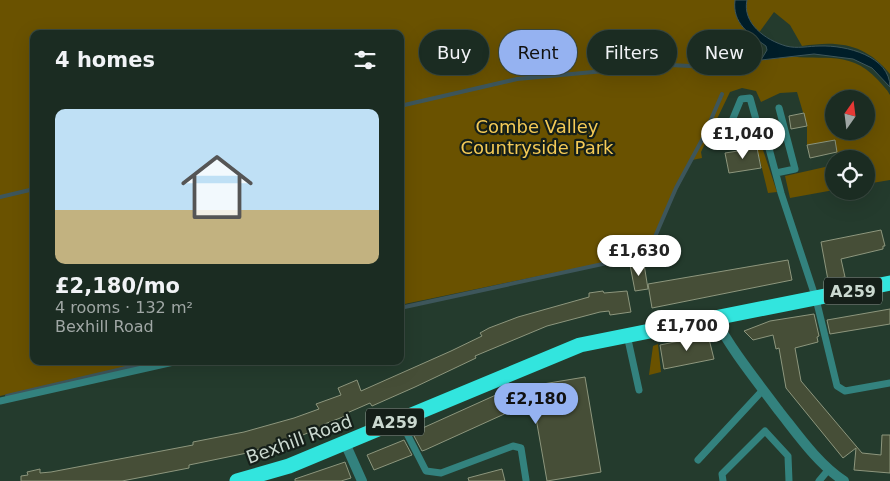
<!DOCTYPE html>
<html lang="en">
<head>
<meta charset="utf-8">
<style>
	:root { --surface:#1b2c22; --page:#24342a; --text:#f1f3f6; --muted:#a0a7a5; --line:#394840; --accent:#95b2f1 }
	body { margin:0; font-family:"DejaVu Sans",sans-serif; background:var(--page); color:var(--text); height:100vh; display:flex; flex-direction:column; font-size:19px; white-space:nowrap }
	* { box-sizing:border-box; margin:0 }
	p { font-size:16px; color:var(--muted) }
	.icon { flex:none; width:28px; height:28px; fill:none; stroke:currentColor; stroke-width:2; stroke-linecap:round; stroke-linejoin:round }
	.map { position:relative; flex:1; overflow:hidden }
	.panel { position:absolute; left:30px; top:30px; width:374px; height:335px; display:flex; flex-direction:column; background:var(--surface); border-radius:10px; box-shadow:0 5px 20px #0002,0 0 0 1px var(--line) }
	.panel>* { flex:none }
	.hud { position:absolute; left:419px; top:30px; width:396px; height:45px; display:flex; gap:10px }
	.needle { width:32px; rotate:14deg }
	.buttons { position:absolute; left:825px; top:90px; display:grid; gap:10px }
	.buttons a { display:grid; place-items:center; width:50px; height:50px; border-radius:50%; background:var(--surface); box-shadow:0 5px 20px #0002,0 0 0 1px var(--line); font-size:25px }
	.price { position:absolute; translate:-50% -42px; padding:0 11px; border-radius:18px; background:#fff; color:#222; font-size:16px; line-height:32px; filter:drop-shadow(0 1px 2px #0008) }
	.price::after { content:''; position:absolute; left:50%; top:30px; width:15px; height:11px; margin-left:-8px; background:inherit; clip-path:polygon(0 0,100% 0,50% 100%) }
	.price.current { background:var(--accent); color:#111 }
	ul { padding:0; list-style:none }
	li { display:grid; align-content:center; gap:10px; height:265px; padding:0 25px }
	li span { display:grid; place-items:center; height:155px; border-radius:10px; color:#555 }
	li>.icon { margin-inline-start:auto }
	span .icon { width:90px; height:90px; fill:#fffc; stroke-width:1 }
	li b { font-size:21px }
	h2 { display:flex; justify-content:space-between; align-items:center; height:60px; padding:0 25px; font-size:21px }
	.pill { padding:0 18px; border-radius:22px; background:var(--surface); box-shadow:0 5px 20px #0002,0 0 0 1px var(--line); font-size:18px; line-height:45px }
	.pill.current { background:var(--accent); color:#111 }
	.map>svg:first-child { display:block }
</style>
</head>
<body>
<div class="map">
<svg width="890" height="481" viewBox="0 0 890 481">
	<rect width="100%" height="100%" fill="#243b2d"/>
	<path fill="#6a5200" fill-rule="evenodd" d="M0,0H890V74C866,44 839,40 802,46L790,25L774,12L753,41L761,47V57L765,60L779,54C817,64 847,46 878,80C882,85 887,89 890,95V180L866,184V159H837L835,140L807,145V126L797,92L780,93L761,102L756,91L742,88L730,92L701,152L702,158L692,160L645,254L400,305V34H34V361H153L0,396ZM834,99H866V131H834Z
		M762,147L777,192L768,193L757,148Z
		M834,165V190L790,198L785,176Z
		M658,344L661,372L649,375L653,346Z"/>
	<path fill="#001e29" stroke="#3d565b" d="M735,0H747C742,23 765,40 786,46C797,49 809,46 820,46C846,45 890,56 890,87L872,68L853,59L814,54L761,60L767,50L766,46C749,34 732,23 735,0Z"/>
	<g fill="none" stroke-linecap="round" stroke-linejoin="round">
		<path stroke="#3d565b" stroke-width="4" d="M400,106L517,79L670,65L729,68
			M0,197L34,189
			M400,308L644,255L651,246L676,188L703,138L722,94
			M7,396L156,361"/>
	</g>
	<path fill="#464e37" stroke="#8d967d" d="M804,113L807,126L791,129L789,116Z
		M835,140L837,152L810,158L807,145Z
		M757,148L761,168L729,173L725,153Z
		M881,230L885,246H883V249L841,259L845,277L828,280L821,242Z
		M788,260L792,280L652,308L648,284Z
		M644,264L648,289L635,291L630,265Z
		M603,291L604,293L627,291L631,312L610,315L609,311L600,312L547,326L475,356L476,358L415,387L372,406L370,403L347,413L348,415L322,425V427L298,437L247,453L189,465V468L122,481H21V476L28,475L27,472L40,469V473L51,472L193,445V442L244,432L294,418L319,409L316,404L341,395L338,388L357,380L361,391L451,351L482,336L480,333L489,328L518,317L589,297V293Z
		M890,309V324L830,334L827,320Z
		M814,314L819,336L817,337L818,342L795,348L801,381L862,453L881,455L882,435H890V473L854,470L856,448L843,458L786,388L779,348L776,349L773,335L753,340L744,331L770,321Z
		M708,335L714,359L664,369L660,345Z
		M585,377L601,472L547,481L533,401L425,450L422,451L414,436L417,435L416,431L518,385L519,388Z
		M404,440L412,455L374,470L367,455Z
		M345,462L351,478L341,481H295V479Z
		M502,469L505,481H469L468,478Z"/>
	<g fill="none" stroke-linecap="round" stroke-linejoin="round">
		<path stroke="#33827e" stroke-width="7" d="M760,134L724,140L741,99L750,98L760,134L767,141L781,193L816,299L837,386L845,391L890,383
			M776,173L795,169L779,108
			M627,335L639,390
			M0,401L178,361
			M400,420L426,471L441,473L513,446L521,448L526,480
			M698,460L763,390
			M723,481L722,474L765,431L788,456L789,481
			M819,481L829,469"/>
		<path stroke="#33827e" stroke-width="10" d="M714,317C732,351 756,380 779,411C798,435 818,464 844,481
			M345,443L362,481"/>
		<path stroke="#32e5de" stroke-width="15" d="M237,481L289,466L580,345L890,283"/>
	</g>
	<g text-anchor="middle" dominant-baseline="central" stroke-width="4.5" stroke-linejoin="round" paint-order="stroke">
		<g fill="#151f19" stroke="#94a199" stroke-width="1">
			<rect x="824" y="277.5" width="58" height="27" rx="4"/>
			<rect x="366" y="408.5" width="58" height="27" rx="4"/>
		</g>
		<g font-size="16" font-weight="bold" fill="#cbd9d0">
			<text x="853" y="291">A259</text>
			<text x="395" y="422">A259</text>
		</g>
		<g font-size="18" fill="#f4ca56" stroke="#151f19">
			<text x="537" y="126">Combe Valley<tspan x="537" dy="21">Countryside Park</tspan></text>
		</g>
		<g font-size="18" fill="#cbd9d0" stroke="#151f19">
			<text transform="translate(299 439) rotate(-20)">Bexhill Road</text>
		</g>
	</g>
</svg>
<div class="buttons">
<a><svg class="needle" viewBox="-14 -14 28 28"><path d="M0-13l5 13h-10z" fill="#e53935"/><path d="M0 13l5-13h-10z" fill="#a0a7a5"/></svg></a>
<a><svg class="icon" aria-label="locate" viewBox="0 0 24 24"><circle cx="12" cy="12" r="6"/><path d="M12 2v4M12 18v4M2 12h4M18 12h4"/></svg></a>
</div>
<b class="price" style="left:743px;top:160px">£1,040</b>
<b class="price" style="left:639px;top:277px">£1,630</b>
<b class="price" style="left:687px;top:352px">£1,700</b>
<b class="price current" style="left:536px;top:425px">£2,180</b>
<div class="hud">
<a class="pill">Buy</a>
<a class="pill current">Rent</a>
<a class="pill">Filters</a>
<a class="pill">New</a>
</div>
<section class="panel">
<h2>4 homes<svg class="icon" aria-label="filters" viewBox="0 0 24 24"><path d="M4 7h16M4 17h16"/><circle cx="9" cy="7" r="2"/><circle cx="15" cy="17" r="2"/></svg></h2>
<ul>
<li><span style="background:linear-gradient(#bfe0f5 65%,#c2b280 0)"><svg class="icon" aria-label="home" viewBox="0 0 24 24"><path d="M3 11l9-7 9 7M6 9v11h12V9"/></svg></span><div><b>£2,180/mo</b><p>4 rooms · 132 m²</p><p>Bexhill Road</p></div></li>
</ul>
</section>
</div>
</body>
</html>
